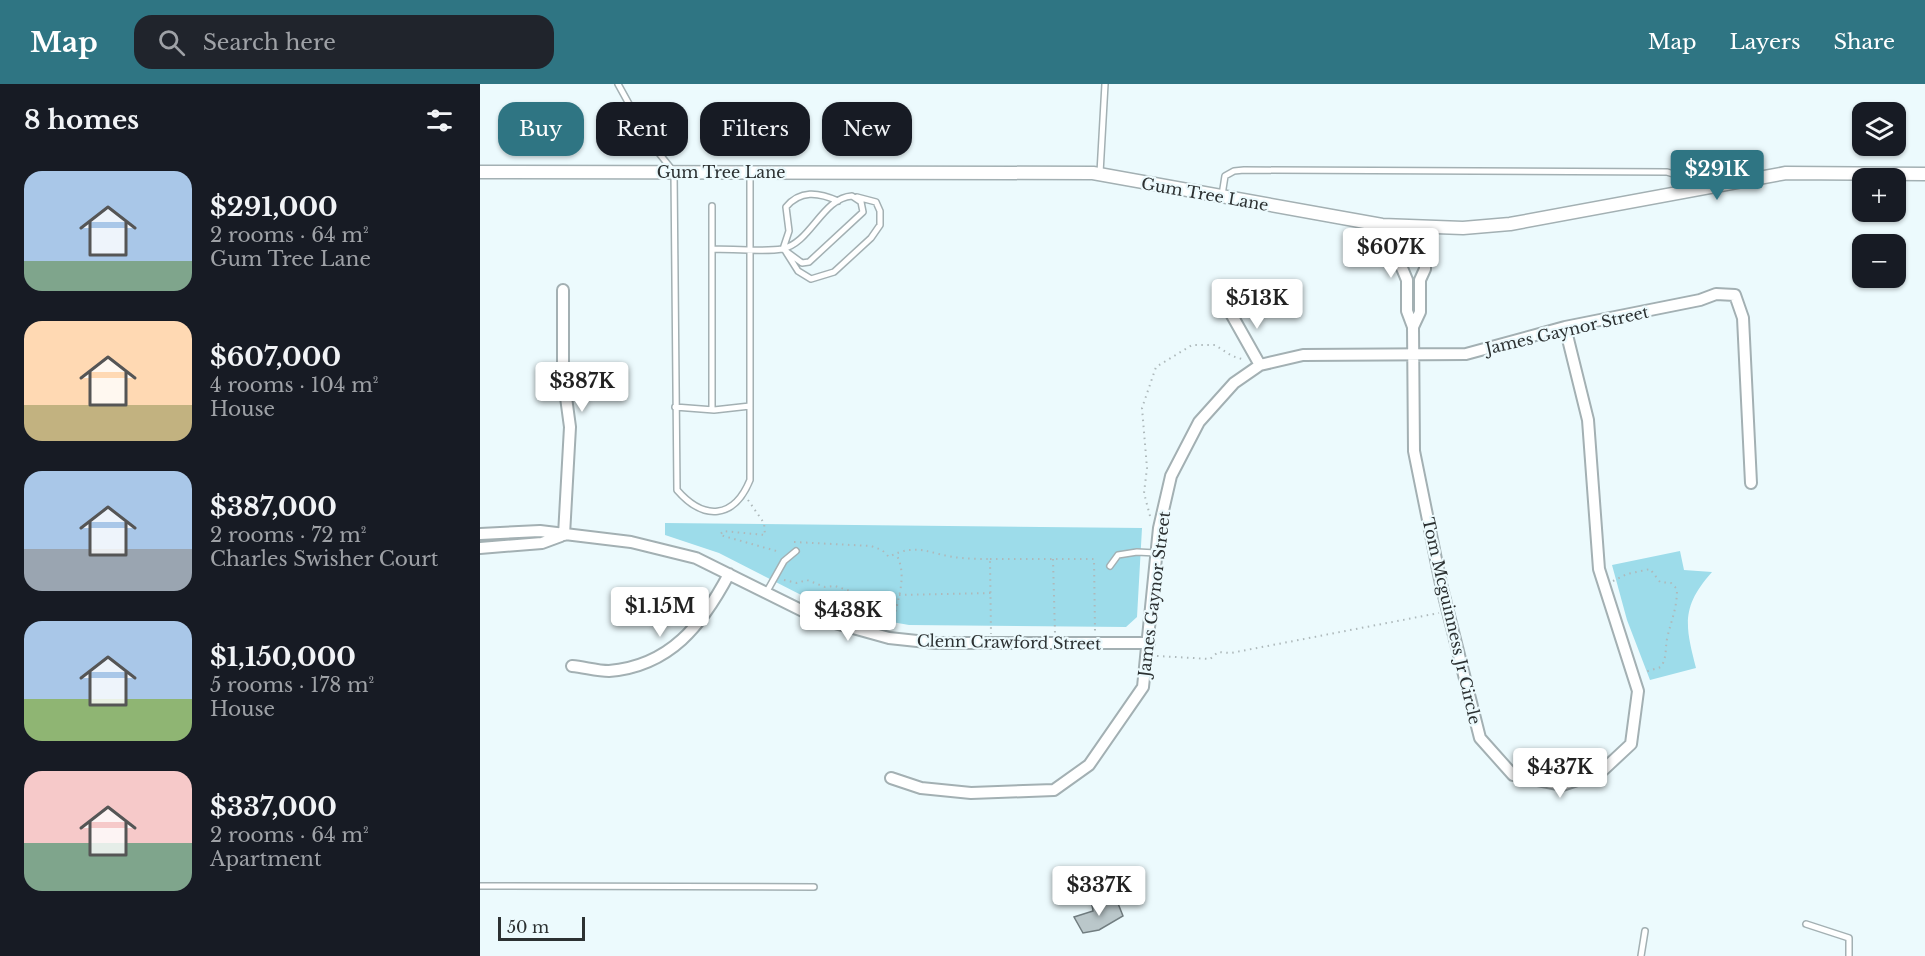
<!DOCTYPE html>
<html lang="en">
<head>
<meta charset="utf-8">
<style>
	:root { --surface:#171b24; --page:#20242c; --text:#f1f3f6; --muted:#9ea1a6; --accent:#2f7583 }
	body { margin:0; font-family:"Libre Baskerville",serif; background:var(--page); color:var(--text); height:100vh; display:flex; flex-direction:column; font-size:22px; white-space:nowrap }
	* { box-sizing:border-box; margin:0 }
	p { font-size:20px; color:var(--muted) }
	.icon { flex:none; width:33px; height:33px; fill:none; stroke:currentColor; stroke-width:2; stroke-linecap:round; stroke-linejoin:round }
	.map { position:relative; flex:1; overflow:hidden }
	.panel { display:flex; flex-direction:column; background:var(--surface); width:480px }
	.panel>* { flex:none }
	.top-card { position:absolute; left:18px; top:18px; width:570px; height:54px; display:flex; gap:12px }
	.fabs { position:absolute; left:1372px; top:18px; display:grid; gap:12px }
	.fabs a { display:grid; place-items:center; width:54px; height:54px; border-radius:12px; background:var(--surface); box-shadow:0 2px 4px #0004; font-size:30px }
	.scale { position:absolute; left:18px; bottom:15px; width:87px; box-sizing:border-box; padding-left:6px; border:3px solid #2c3132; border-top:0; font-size:16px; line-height:21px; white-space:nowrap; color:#2c3132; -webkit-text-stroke:4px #ecfafd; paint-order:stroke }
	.price { position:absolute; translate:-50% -51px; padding:0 14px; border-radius:6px; background:#fff; color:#222; font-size:20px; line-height:39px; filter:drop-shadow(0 2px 3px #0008) }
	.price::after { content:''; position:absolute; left:50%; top:36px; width:18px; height:14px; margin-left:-9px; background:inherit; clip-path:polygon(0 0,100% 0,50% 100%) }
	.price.on { background:var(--accent); color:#fff }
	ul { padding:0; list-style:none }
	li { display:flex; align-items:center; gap:18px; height:150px; padding:0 24px }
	li span { display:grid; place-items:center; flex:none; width:168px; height:120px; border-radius:18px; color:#555 }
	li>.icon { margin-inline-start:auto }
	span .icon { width:72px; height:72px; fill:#fffc; stroke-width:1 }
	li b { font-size:26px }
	h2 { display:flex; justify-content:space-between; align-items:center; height:72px; padding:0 24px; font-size:26px }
	.chip { padding:0 21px; border-radius:18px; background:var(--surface); box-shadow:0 2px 4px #0004; font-size:21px; line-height:54px }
	.chip.on { background:var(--accent); color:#fff }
	header { display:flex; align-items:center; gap:36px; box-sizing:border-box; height:84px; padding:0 30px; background:var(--accent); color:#fff }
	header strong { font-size:28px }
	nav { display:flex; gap:33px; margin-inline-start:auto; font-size:21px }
	.search { width:420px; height:54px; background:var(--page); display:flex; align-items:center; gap:15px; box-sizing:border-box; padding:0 21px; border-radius:18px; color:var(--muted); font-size:22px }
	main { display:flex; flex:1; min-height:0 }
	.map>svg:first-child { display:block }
</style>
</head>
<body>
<header>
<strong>Map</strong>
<div class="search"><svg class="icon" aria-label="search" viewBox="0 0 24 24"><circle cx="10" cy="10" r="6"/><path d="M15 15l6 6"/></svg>Search here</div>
<nav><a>Map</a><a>Layers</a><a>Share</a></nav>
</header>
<main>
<section class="panel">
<h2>8 homes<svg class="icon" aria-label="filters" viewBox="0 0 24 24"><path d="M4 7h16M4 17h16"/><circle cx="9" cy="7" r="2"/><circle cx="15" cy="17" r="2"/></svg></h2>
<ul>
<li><span style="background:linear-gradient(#a9c7e8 75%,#7fa58c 0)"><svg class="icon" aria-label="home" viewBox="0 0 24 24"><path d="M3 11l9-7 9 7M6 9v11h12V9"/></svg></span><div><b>$291,000</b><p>2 rooms · 64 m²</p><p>Gum Tree Lane</p></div></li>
<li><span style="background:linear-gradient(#ffd9b3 70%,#c2b280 0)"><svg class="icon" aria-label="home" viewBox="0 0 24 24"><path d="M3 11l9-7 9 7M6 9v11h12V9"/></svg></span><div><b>$607,000</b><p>4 rooms · 104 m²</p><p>House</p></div></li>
<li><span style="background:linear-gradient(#a9c7e8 65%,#9aa5b1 0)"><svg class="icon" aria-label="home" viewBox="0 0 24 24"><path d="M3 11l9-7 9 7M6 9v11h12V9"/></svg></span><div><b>$387,000</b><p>2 rooms · 72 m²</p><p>Charles Swisher Court</p></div></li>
<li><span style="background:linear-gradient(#a9c7e8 65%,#8fb573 0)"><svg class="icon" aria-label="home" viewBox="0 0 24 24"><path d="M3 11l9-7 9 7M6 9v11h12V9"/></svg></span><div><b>$1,150,000</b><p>5 rooms · 178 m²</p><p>House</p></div></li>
<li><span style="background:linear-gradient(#f6c9c9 60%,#7fa58c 0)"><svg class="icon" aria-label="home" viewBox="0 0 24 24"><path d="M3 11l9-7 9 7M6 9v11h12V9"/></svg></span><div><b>$337,000</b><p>2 rooms · 64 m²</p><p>Apartment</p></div></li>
</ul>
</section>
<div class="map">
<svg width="1445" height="872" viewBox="0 0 1445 872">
	<rect width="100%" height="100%" fill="#ecfafd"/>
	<path fill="#9ddcea" d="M185,439L662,444L657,533L646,543L429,541L378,532L331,516L239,469L185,451Z
		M1200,467L1204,486L1232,488C1201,523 1205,541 1216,584L1170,596L1147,536L1132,481Z"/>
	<path fill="#bac7ca" stroke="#717d80" stroke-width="1.5" d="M628,817H637L643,832L619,846L603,849L594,833L613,827L612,821Z"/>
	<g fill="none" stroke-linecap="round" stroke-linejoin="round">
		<g stroke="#a3b0b3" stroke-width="8">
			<path id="service" d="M138,0L170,58L194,88L197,406C224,437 254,435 270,396V90
				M620,89L625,0
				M742,111L745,92L754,87L764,86L1187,88L1206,94L1208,106
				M232,122V325
				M232,165C251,165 285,168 302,165C331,159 342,114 372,112L381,118L383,128L329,178L322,179L303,165
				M303,165L309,147L306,123C320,106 338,108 358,117
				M306,168L318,187L331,195L354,188L391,154L400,141V127L396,118L377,113
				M195,323L234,326L270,322
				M630,482L638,471L657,468L676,469
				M286,509L304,477L316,467
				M394,550L400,517
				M0,802L334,803
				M1326,840L1369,854V872
				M1161,872L1165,847"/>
		</g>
		<g stroke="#a3b0b3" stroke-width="14">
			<path id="minor" d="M923,142L922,184L927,196V227L933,243L934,367L961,500L1000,654L1033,691L1082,701L1121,688L1151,660L1158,607L1119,485L1108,336L1085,243
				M83,206V291L90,343L84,451
				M749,226L780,281
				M933,243L940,228V196L945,185V143
				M0,450L60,447L151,458L216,474L337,534L409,554L456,559H669
				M0,464L62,459L81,452
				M92,582C104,583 117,587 129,587C190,582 222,541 249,490
				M411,694L441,704L491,709L574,706L609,681L663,603L679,444L691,392L719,338L754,299L780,281L823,271L986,270L1085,243L1220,216L1236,210L1255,211L1263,234L1271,399"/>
		</g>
		<g stroke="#a3b0b3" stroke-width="15">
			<path id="tertiary" d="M0,88L613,89L902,141L983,144L1030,140L1306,89L1445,90"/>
		</g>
		<path stroke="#aeb9bb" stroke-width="2" stroke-dasharray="1.5 4.5" stroke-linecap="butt" d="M268,416L284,439L285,451L243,447L240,451L300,468
			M670,432L664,409L667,384L662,324L676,283L712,261H735L752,272L765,276
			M314,458L391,462L402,466L409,473C438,457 452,472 482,474C491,475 501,475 510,475L511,550
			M510,475H614L615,548
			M573,475L575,550
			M304,496L317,499L327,496L345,503L355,502L370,507L381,515L388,536
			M1133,497L1147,490L1170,485L1180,498L1191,499L1197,505C1197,526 1191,536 1187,555C1185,566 1187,573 1181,583L1165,588
			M419,511L511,509
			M353,528L356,516L367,506
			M411,545C416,521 429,492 416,470
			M677,572L730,575L738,568L751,569L959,529"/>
		<use href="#service" stroke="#fff" stroke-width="5"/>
		<use href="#minor" stroke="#fff" stroke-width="10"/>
		<use href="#tertiary" stroke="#fff" stroke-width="12"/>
	</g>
	<g text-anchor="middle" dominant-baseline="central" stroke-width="4.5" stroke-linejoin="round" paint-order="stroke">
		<g font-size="16" fill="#2c3132" stroke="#ecfafd">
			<text x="241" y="88">Gum Tree Lane</text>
			<text transform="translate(725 110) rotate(10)">Gum Tree Lane</text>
			<text transform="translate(1087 246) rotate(-13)">James Gaynor Street</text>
			<text transform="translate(674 510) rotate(-83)">James Gaynor Street</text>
			<text transform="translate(972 537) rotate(77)">Tom Mcguinness Jr Circle</text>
			<text transform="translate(529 558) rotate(1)">Clenn Crawford Street</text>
		</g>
	</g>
</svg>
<div class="fabs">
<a><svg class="icon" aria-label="layers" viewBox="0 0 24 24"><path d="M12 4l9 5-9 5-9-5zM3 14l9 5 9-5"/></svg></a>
<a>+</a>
<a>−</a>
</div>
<div class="scale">50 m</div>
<b class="price on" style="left:1237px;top:117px">$291K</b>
<b class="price" style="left:911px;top:195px">$607K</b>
<b class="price" style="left:777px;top:246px">$513K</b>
<b class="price" style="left:102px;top:329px">$387K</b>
<b class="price" style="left:180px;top:554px">$1.15M</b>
<b class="price" style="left:368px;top:558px">$438K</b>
<b class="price" style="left:1080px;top:715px">$437K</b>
<b class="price" style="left:619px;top:833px">$337K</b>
<div class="top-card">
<a class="chip on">Buy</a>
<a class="chip">Rent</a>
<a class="chip">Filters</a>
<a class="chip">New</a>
</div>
</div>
</main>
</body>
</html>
